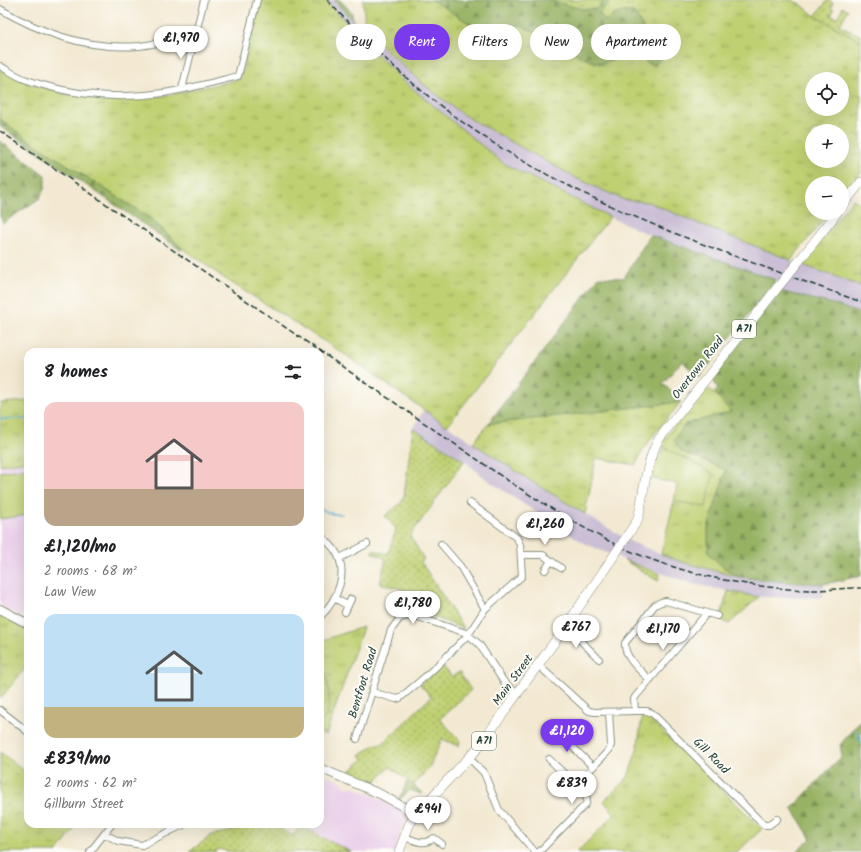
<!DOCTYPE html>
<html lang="en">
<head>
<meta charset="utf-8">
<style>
	:root { --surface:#fff; --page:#f2f2f2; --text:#202124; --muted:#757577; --accent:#7c3aed }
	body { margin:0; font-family:Kalam,sans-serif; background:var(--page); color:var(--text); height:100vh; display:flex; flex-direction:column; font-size:15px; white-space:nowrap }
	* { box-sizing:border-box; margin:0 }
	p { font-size:13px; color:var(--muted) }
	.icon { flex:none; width:22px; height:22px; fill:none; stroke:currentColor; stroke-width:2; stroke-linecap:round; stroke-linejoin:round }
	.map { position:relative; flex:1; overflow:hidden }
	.panel { position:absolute; left:24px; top:348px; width:300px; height:480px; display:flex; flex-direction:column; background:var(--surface); border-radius:12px; box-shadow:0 4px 16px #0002 }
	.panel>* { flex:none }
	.guide { position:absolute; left:336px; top:24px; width:380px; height:36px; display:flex; gap:8px }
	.buttons { position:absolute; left:805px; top:72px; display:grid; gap:8px }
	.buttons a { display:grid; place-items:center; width:44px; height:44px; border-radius:50%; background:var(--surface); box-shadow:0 4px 16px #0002; font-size:20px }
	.price { position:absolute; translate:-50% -34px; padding:0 9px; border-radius:14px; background:#fff; color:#222; font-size:13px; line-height:26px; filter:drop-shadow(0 1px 2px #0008) }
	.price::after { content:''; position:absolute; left:50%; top:24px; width:12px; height:9px; margin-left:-6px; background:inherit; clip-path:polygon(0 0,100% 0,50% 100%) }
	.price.on { background:var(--accent); color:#fff }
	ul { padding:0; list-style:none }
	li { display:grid; align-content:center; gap:8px; height:212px; padding:0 20px }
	li span { display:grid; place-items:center; height:124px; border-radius:12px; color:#555 }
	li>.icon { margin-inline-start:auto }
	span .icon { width:72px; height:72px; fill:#fffc; stroke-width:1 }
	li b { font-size:17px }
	h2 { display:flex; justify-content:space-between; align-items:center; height:48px; padding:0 20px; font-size:17px }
	.pill { padding:0 14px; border-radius:18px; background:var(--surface); box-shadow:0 4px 16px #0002; font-size:14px; line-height:36px }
	.pill.on { background:var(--accent); color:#fff }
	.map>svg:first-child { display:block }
</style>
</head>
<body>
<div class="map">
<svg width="861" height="852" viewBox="0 0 861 852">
	<defs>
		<pattern id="grass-tufts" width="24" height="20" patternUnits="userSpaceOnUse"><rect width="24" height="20" fill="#bfd072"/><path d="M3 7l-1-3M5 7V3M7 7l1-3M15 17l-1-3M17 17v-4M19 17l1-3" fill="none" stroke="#9baa5e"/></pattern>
		<pattern id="forest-firs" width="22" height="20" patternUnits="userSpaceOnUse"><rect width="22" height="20" fill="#97b264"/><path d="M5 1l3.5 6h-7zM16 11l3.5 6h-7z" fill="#7b9253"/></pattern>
		<pattern id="park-dots" width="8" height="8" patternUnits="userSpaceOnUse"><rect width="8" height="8" fill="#bfd072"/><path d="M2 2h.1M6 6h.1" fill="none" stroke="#9baa5e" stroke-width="1.8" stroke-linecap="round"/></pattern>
	</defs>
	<rect width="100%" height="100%" fill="#fdfcf7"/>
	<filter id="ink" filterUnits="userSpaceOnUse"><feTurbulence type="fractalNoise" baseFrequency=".025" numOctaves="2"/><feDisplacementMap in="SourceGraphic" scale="8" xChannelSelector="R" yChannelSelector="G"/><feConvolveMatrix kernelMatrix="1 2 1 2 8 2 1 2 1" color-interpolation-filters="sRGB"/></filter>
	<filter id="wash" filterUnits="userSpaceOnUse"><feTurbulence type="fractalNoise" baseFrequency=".012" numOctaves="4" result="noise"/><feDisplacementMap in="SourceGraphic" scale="16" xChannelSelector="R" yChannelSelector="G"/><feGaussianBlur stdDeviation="0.9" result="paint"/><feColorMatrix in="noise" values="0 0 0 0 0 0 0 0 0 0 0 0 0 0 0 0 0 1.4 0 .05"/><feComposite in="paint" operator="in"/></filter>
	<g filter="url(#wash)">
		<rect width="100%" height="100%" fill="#f3e9d2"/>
		<path fill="#ebd1eb" d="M28,462V621L0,605V466Z
			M322,774L342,782L343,785L349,788L352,786L387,802L388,806H395L409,814L402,827L395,852H375L368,850L367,852H351L297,824H320V775Z"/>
		<path fill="#cbbfd5" d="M325,0H334L353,21L422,83L462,114L574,177L624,200L648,202L714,230L803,265L861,286V314L833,304L779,291L785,284L776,280L650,235L610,217L503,163L401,79Z
			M424,410L528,479L631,542L682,562L739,577L795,583L824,584L823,598L759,597L693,584L624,560L610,553L609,554L584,543L549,521L489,481L464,461L413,428Z"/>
		<path fill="url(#grass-tufts)" stroke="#6f8653" fill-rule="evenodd" d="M261,0H325L401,79L503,163L610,217L447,426L341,352L224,278L182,248L150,218L24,137L0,119V68L26,82L67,94L96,97L165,96L240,79Z
			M363,0H792L802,5L815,16L861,41V173L842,197V183H812V213H829L791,260L714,230L648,202L624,200L574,177L462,114L422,83L365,30ZM812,79H842V109H812ZM812,131H842V161H812Z
			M189,40L191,41L188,53L176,43Z
			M853,199L861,204V286L803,265L811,252Z
			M703,388C715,388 724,404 731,412L685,424L681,451L726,470L708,528L722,566L739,577L682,562L661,554L674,501L706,507L687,459L676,454L662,445L663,442L679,419Z
			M28,401V461L0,465V403Z
			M681,402C665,422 645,441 636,465L596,458L585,514L528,479L473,443L488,424Z
			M624,560L660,574L658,581Z
			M728,591L759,597L729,624L720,619Z
			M0,612L28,628V665L0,699Z
			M363,627L326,735L320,733V641Z
			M642,717L653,722L762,829L737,852H577L615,814L604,801L628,777L637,750Z
			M0,752L28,774V824H67L74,830L57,852H0Z"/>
		<path fill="url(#forest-firs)" stroke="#5b784c" d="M334,0H340L352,13L353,21Z
			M432,0H547L582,9H597L604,0H611L599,13L605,21C616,13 620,11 634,12L649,38L661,49L663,57L655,65L647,63L640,56L628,54L600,64L585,59L555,41L519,25L510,27L504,33L491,37Z
			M0,119L24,137L150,218L182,248L181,250L0,126Z
			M0,141L45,175V187L40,198L3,223L0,216Z
			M650,235L776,280L726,343L699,378L682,361L663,383L681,402L488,424L599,277L624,278Z
			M779,291L833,304L861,314V576L824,584L795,583L739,577L722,566L708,553V528L726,470L681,451L674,440L685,424L731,412L715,393L718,388L712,379Z
			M861,721V852H796L811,839L792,808L842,756L840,745L858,723Z
			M406,782H410L422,793L421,794L410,790L399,800L398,799L403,792Z"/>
		<path fill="url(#park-dots)" stroke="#6f8653" d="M828,0L833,3L831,8L834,10L831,15L837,18L843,7L848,10L840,25L861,36V41L815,16Z
			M413,428L464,461L410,536L424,559L421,562L464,629L424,613L427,596L380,583L386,559L372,552L373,550L388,554L396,529L385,516L401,503L404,496Z
			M320,653C325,670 338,709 320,722Z
			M442,665L452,677L459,672L471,690L440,719L460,741L459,746L442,739L430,766L414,785L390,767L371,785L346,775L363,759L360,755L376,744H382L431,697L420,684Z
			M243,824H280L279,828L293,836L300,826L351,852H232L219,849L214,852H189L212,835L231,831Z"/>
		<path fill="#bfd072" stroke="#6f8653" d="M664,448L687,459L713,474L706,507L674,501L677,484L650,478L658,456L661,454Z
			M28,468V515L0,519V472Z"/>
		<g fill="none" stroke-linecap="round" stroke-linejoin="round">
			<path stroke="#59b1d6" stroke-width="1.5" d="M0,419H25L28,417
				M320,509L333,514H342
				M856,731L861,743"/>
		</g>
	</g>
	<g filter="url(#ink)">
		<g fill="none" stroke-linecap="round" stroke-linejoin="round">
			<g stroke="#899383" stroke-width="8">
				<path id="street" d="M0,9C41,33 90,50 139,46C158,44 177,39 196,35
					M0,66C9,71 18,77 27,80C71,95 117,100 163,93C188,89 214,82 238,76L257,0
					M182,89L204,0
					M320,536C326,539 329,543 334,549C350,571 338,599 320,617
					M441,544L460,566L485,609
					M521,555H543L561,568
					M340,558L367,544
					M545,570L551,561
					M334,598L347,605
					M345,612L351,599
					M707,613L636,696L634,699L635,711H647L652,713L764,825H769L777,819
					M566,626L599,659
					M538,665L589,711L595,712L635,711
					M650,680C640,670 624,658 625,643L655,605L661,602L666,601L717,616
					M372,692L396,699L400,698L426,676L442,661L468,635L485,609L522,576L520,545L517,538L470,503
					M0,710L28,732
					M560,734L593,767L587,773
					M357,739L391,630L400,618L412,615L466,633L479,644L504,682L518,695
					M469,758L484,773L499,810L535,852
					M593,767L609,750L611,745L609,712
					M105,834L118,841L142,845L185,824
					M405,837C417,841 423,846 434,838L442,844
					M90,852L112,824
					M539,852L586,804L587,799L585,794L549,759"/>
			</g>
			<g stroke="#899383" stroke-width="10">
				<path id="secondary" d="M0,609L28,624
					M320,768L382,795L416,814"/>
			</g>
			<g stroke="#899383" stroke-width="10">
				<path id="primary" d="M842,206L861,182
					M799,261L837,213
					M629,533L637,521L639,515C644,490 646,461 659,439L778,287
					M399,852L409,825L416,814L478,748L566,626L611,560"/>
			</g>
			<use href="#street" stroke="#fff" stroke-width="6"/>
			<use href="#secondary" stroke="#fff" stroke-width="8"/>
			<use href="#primary" stroke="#fff" stroke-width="9"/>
			<path stroke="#1f3d34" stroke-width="1.5" stroke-dasharray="6 3" stroke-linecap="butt" d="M327,0C371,47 418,92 471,128C589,210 728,253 861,302
				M0,131L510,482C544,504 578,526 615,544C672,572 749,589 812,590C828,590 845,588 861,588"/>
			<g stroke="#899383" stroke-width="10" stroke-linecap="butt">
				<path id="primary-bridge" d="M778,287L799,261
					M611,560L629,533"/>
			</g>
			<use href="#primary-bridge" stroke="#fff" stroke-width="9"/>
		</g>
	</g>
	<g text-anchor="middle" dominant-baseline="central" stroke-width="4" stroke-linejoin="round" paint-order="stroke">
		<g fill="#fdfcf7" stroke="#62766e" stroke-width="1">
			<rect x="732" y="320" width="24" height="18" rx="3"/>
			<rect x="472" y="732" width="24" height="18" rx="3"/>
		</g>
		<g font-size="11" font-weight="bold" fill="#1f3d34">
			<text x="744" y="329">A71</text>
			<text x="484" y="741">A71</text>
		</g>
		<g font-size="12" fill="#1f3d34" stroke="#fdfcf7">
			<text transform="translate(698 368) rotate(-52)">Overtown Road</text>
			<text transform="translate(513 680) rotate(-54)">Main Street</text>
			<text transform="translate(363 683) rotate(-73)">Bentfoot Road</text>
			<text transform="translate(711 756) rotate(45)">Gill Road</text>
		</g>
	</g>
</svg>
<div class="buttons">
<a><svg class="icon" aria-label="locate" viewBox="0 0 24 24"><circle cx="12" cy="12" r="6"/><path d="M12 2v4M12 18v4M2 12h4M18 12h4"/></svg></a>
<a>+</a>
<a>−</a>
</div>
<b class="price" style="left:181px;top:60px">£1,970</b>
<b class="price" style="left:545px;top:546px">£1,260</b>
<b class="price" style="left:413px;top:625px">£1,780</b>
<b class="price" style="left:576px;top:649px">£767</b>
<b class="price" style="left:663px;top:651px">£1,170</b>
<b class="price on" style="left:567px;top:753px">£1,120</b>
<b class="price" style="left:572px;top:805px">£839</b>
<b class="price" style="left:428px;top:831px">£941</b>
<div class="guide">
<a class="pill">Buy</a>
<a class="pill on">Rent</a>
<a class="pill">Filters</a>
<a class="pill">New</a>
<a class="pill">Apartment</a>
</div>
<section class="panel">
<h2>8 homes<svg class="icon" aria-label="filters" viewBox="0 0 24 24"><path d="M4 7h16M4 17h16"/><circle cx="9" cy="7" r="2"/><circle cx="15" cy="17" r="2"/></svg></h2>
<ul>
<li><span style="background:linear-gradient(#f6c9c9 70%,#b9a48a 0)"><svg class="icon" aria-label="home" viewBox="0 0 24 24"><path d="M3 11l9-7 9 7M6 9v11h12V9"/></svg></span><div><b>£1,120/mo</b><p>2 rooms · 68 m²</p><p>Law View</p></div></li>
<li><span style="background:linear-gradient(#bfe0f5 75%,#c2b280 0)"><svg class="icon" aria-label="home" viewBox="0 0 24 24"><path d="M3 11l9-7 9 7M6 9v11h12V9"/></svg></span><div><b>£839/mo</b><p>2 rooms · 62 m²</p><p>Gillburn Street</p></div></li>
</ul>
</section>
</div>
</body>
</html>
